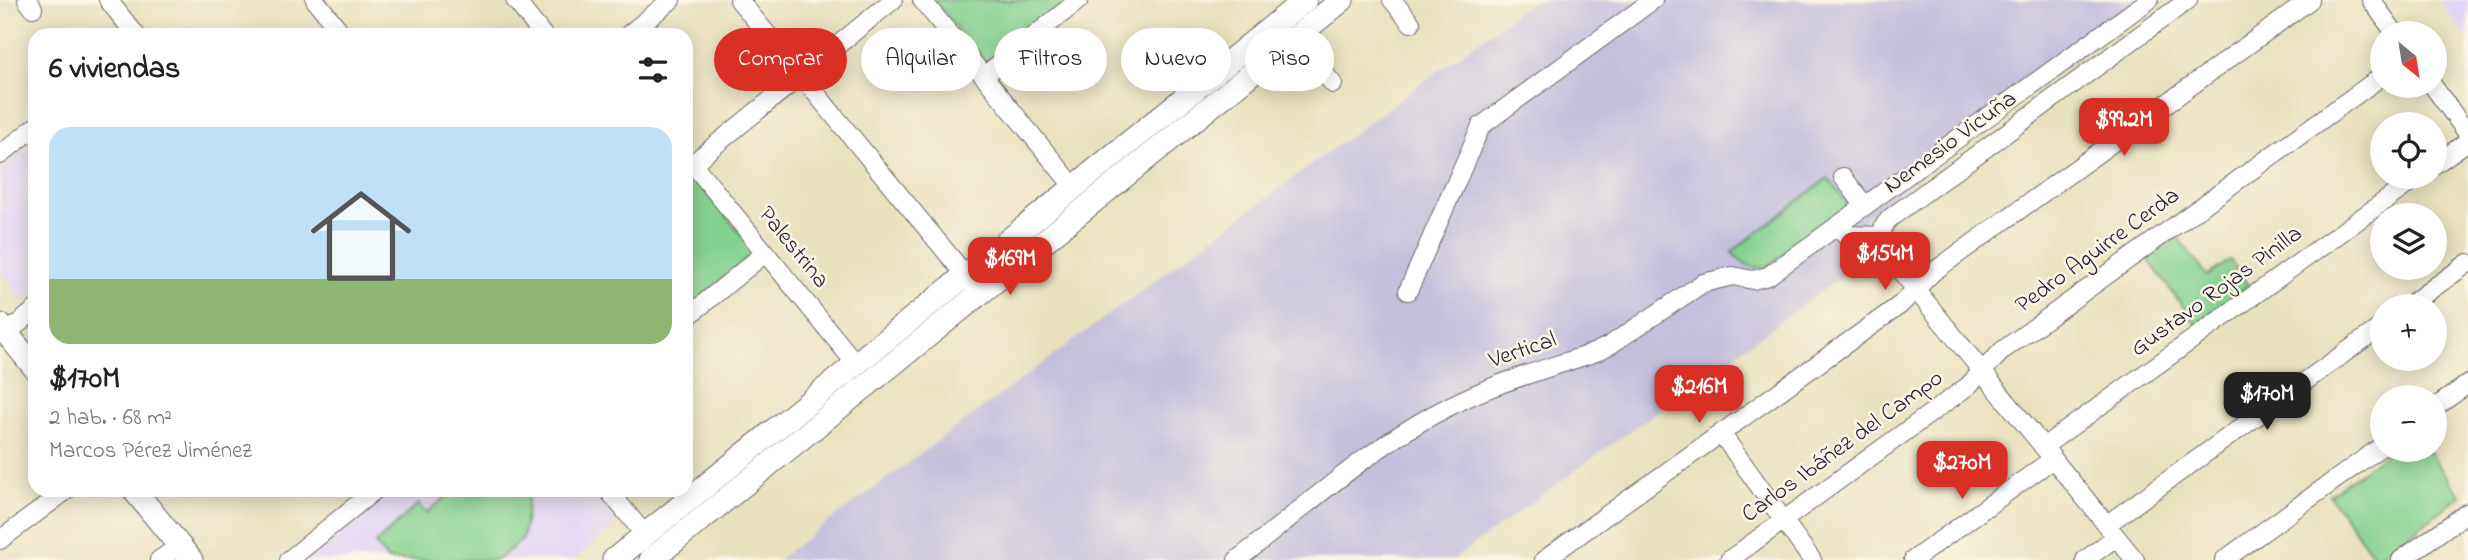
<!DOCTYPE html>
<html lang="es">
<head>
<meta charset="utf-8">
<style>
	:root { --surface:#fff; --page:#f2f2f2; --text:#222; --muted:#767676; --accent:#d93025 }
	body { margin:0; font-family:"Indie Flower",sans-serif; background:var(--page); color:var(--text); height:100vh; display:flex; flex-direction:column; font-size:26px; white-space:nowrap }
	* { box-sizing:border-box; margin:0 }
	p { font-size:23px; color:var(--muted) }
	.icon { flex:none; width:38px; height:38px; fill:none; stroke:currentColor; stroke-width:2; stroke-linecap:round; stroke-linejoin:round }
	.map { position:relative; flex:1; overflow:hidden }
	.details { position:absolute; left:28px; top:28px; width:665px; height:469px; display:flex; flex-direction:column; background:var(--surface); border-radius:21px; box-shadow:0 4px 18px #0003 }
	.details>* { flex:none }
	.top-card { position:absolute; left:714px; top:28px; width:665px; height:63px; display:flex; gap:14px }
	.needle { width:46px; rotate:150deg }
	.buttons { position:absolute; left:2370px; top:21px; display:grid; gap:14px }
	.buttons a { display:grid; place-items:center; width:77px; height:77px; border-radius:50%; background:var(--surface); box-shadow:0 4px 18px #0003; font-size:35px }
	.price { position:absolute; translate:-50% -60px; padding:0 16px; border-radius:14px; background:var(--accent); color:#fff; font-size:23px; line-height:46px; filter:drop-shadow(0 2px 4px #0008) }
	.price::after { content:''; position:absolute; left:50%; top:42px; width:21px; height:16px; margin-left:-10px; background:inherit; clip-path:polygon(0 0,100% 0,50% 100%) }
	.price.selected { background:#222; color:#fff }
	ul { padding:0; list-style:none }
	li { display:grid; align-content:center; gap:14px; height:371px; padding:0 21px }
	li span { display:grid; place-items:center; height:217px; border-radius:21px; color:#555 }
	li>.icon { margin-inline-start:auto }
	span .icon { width:126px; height:126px; fill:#fffc; stroke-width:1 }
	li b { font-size:30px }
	h2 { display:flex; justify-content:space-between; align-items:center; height:84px; padding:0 21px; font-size:30px }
	.pill { padding:0 24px; border-radius:32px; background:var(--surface); box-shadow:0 4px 18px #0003; font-size:24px; line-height:63px }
	.pill.selected { background:var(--accent); color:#fff }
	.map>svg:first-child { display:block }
</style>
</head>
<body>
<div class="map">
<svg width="2468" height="560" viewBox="0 0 2468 560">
	<rect width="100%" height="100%" fill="#fcf5e5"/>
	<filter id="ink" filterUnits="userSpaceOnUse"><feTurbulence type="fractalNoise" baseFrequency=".0143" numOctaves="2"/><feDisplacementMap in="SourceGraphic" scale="14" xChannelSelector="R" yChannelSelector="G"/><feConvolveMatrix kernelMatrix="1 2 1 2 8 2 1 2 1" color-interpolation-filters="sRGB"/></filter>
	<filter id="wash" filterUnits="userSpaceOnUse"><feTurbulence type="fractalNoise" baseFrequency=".00686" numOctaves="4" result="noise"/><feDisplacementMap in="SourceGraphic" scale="28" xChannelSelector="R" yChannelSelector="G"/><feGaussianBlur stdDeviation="1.57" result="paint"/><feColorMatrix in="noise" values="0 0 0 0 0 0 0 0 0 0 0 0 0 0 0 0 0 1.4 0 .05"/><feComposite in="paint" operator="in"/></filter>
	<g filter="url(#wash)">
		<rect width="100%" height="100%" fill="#e8e1bd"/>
		<path fill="#e0d4f4" d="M2439,0H2468V40Z
			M35,143V292L24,301L0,270V170Z
			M390,490H601L616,509L615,526L574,560H305Z"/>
		<path fill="#c4c0db" d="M1534,0H2155L1865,217L1856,251L1863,261L1453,560H777Z"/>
		<path fill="#84d18f" stroke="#537a65" stroke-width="2" d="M934,0H1067L993,59L983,62Z
			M686,175L695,178L755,251L686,312Z
			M1828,178L1848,205L1845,211L1765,268C1750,268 1741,263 1732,252Z
			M2177,236L2207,276L2230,260L2248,285L2196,324L2147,258Z
			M2391,450H2427L2461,496L2376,559L2329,495Z
			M454,490H529L523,539L497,560H388L375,544L418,504L426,513Z"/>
	</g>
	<g filter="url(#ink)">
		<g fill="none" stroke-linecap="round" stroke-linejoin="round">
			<g stroke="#676568" stroke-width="20">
				<path id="minor" d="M27,0L33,8
					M108,0L136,35
					M315,0L343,35
					M515,0L543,35
					M739,0L980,293
					M922,0L1074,187
					M1392,0L1411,23
					M2371,0L2395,33
					M628,35L671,0
					M1296,38L1333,84
					M984,76L1079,0
					M2433,86L2468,134
					M0,155L35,127
					M693,164L856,364
					M2434,165L2468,141
					M686,169L893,0
					M1843,177L1865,206
					M1838,225L1845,235L1881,236
					M1408,291L1481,126L1653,0
					M2408,306L2468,263
					M686,318L765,253
					M7,333L35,310
					M2434,408L2468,384
					M1721,433L1812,560
					M2043,447L2418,177
					M608,490L645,535
					M2106,525L2382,326
					M0,540L67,490
					M159,560L180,546
					M289,560L375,490
					M1237,560C1305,507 1372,445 1450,406C1496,382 1547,369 1596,352L1610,345L1703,283L1733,276L1753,280L1768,276L2149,0
					M1544,560L1900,305L1933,272L2310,0
					M1729,560L1968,386L2003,350L2382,76
					M1913,560L2053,459
					M2085,560L2116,537
					M2135,560L1896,265C1884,249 1874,234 1890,218L2188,0
					M2224,560L2382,446
					M2401,560L2468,512"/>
			</g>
			<g stroke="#676568" stroke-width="25">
				<path id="major" d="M0,325L35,368
					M134,490L191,560
					M614,560L1305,0
					M651,560L1342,0"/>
			</g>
			<use href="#minor" stroke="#fff" stroke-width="18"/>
			<use href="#major" stroke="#fff" stroke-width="23"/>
		</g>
	</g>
	<g text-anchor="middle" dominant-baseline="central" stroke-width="5" stroke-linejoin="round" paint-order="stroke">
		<g font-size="24" fill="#22223b" stroke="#fcf5e5">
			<text transform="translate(1951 143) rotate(-36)">Nemesio Vicuña</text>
			<text transform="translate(793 248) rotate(51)">Palestrina</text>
			<text transform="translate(2098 251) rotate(-36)">Pedro Aguirre Cerda</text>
			<text transform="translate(2217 292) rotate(-36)">Gustavo Rojas Pinilla</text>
			<text transform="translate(1523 351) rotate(-19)">Vertical</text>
			<text transform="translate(1843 447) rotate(-36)">Carlos Ibáñez del Campo</text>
		</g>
	</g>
</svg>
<div class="buttons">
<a><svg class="needle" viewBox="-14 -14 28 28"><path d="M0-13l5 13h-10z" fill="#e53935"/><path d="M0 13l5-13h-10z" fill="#767676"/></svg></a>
<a><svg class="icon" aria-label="locate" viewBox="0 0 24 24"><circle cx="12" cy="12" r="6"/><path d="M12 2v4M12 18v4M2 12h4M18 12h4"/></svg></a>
<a><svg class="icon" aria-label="layers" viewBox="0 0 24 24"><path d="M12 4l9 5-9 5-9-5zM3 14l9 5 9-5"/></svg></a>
<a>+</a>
<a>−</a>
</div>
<b class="price" style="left:2124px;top:158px">$99.2M</b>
<b class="price" style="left:1885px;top:292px">$154M</b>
<b class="price" style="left:1010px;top:297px">$169M</b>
<b class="price" style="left:1699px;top:425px">$216M</b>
<b class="price selected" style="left:2267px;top:432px">$170M</b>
<b class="price" style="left:1962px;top:501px">$270M</b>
<div class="top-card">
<a class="pill selected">Comprar</a>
<a class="pill">Alquilar</a>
<a class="pill">Filtros</a>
<a class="pill">Nuevo</a>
<a class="pill">Piso</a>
</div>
<section class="details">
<h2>6 viviendas<svg class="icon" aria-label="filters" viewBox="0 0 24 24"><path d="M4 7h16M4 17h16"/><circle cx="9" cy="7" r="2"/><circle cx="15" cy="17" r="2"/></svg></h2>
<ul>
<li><span style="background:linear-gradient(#bfe0f5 70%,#8fb573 0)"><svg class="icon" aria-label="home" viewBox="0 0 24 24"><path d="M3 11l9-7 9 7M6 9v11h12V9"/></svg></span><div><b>$170M</b><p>2 hab. · 68 m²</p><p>Marcos Pérez Jiménez</p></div></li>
</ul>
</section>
</div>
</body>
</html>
